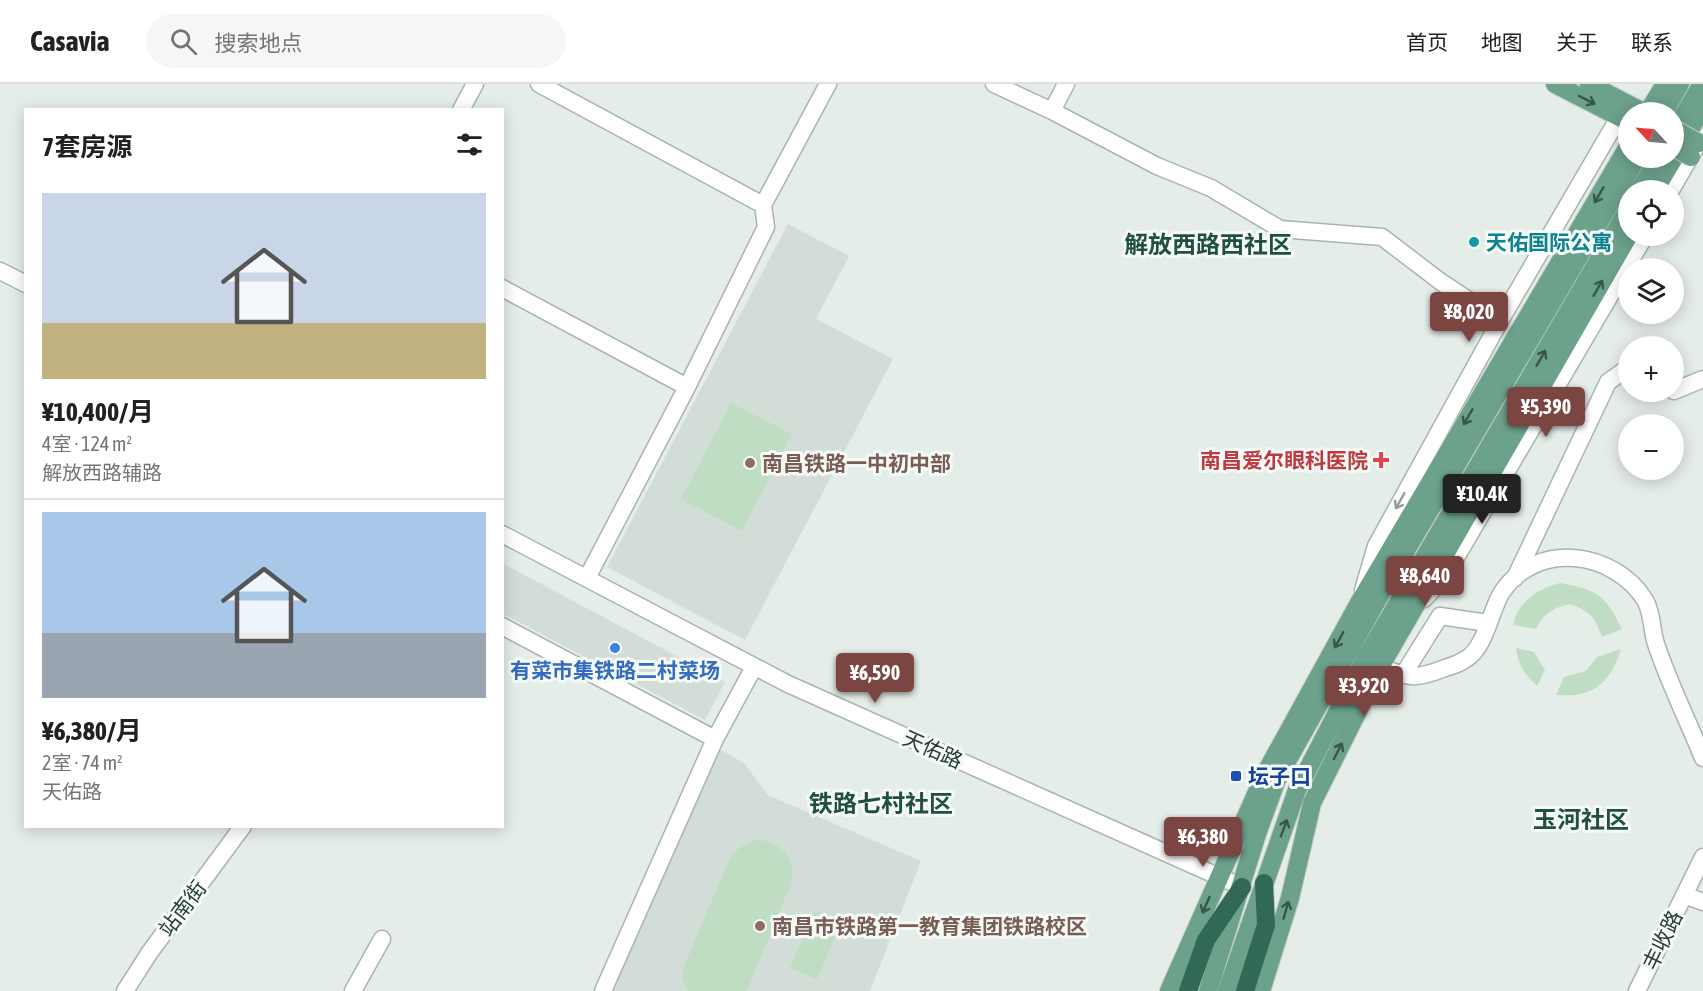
<!DOCTYPE html>
<html lang="zh">
<head>
<meta charset="utf-8">
<style>
	:root { --surface:#fff; --page:#f6f6f6; --text:#202124; --muted:#757577; --line:#e0e0e0; --accent:#7b4541 }
	body { margin:0; font-family:"Asap Condensed","Noto Sans SC",sans-serif; background:var(--page); color:var(--text); height:100vh; display:flex; flex-direction:column; font-size:22px; white-space:nowrap }
	* { box-sizing:border-box; margin:0 }
	p { font-size:20px; color:var(--muted) }
	.icon { flex:none; width:33px; height:33px; fill:none; stroke:currentColor; stroke-width:2; stroke-linecap:round; stroke-linejoin:round }
	.map { position:relative; flex:1; overflow:hidden }
	.details { position:absolute; left:24px; top:24px; width:480px; height:720px; display:flex; flex-direction:column; background:var(--surface); border-radius:0px; box-shadow:0 3px 15px #0003 }
	.details>* { flex:none }
	.needle { width:39px; rotate:296deg }
	.fabs { position:absolute; left:1618px; top:18px; display:grid; gap:12px }
	.fabs a { display:grid; place-items:center; width:66px; height:66px; border-radius:50%; background:var(--surface); box-shadow:0 3px 15px #0003; font-size:30px }
	.price { position:absolute; translate:-50% -51px; padding:0 14px; border-radius:6px; background:var(--accent); color:#fff; font-size:20px; line-height:39px; filter:drop-shadow(0 2px 3px #0008) }
	.price::after { content:''; position:absolute; left:50%; top:36px; width:18px; height:14px; margin-left:-9px; background:inherit; clip-path:polygon(0 0,100% 0,50% 100%) }
	.price.active { background:#222; color:#fff }
	ul { padding:0; list-style:none }
	li { display:grid; align-content:center; gap:12px; height:318px; padding:0 18px }
	li+li { border-top:2px solid var(--line) }
	li span { display:grid; place-items:center; height:186px; border-radius:0px; color:#555 }
	li>.icon { margin-inline-start:auto }
	span .icon { width:108px; height:108px; fill:#fffc; stroke-width:1 }
	li b { font-size:26px }
	h2 { display:flex; justify-content:space-between; align-items:center; height:72px; padding:0 18px; font-size:26px }
	header { display:flex; align-items:center; gap:36px; box-sizing:border-box; height:84px; padding:0 30px; background:var(--surface); border-bottom:2px solid var(--line) }
	header strong { font-size:28px }
	nav { display:flex; gap:33px; margin-inline-start:auto; font-size:21px }
	.search { width:420px; height:54px; background:var(--page); display:flex; align-items:center; gap:15px; box-sizing:border-box; padding:0 21px; border-radius:33px; color:var(--muted); font-size:22px }
	.map>svg:first-child { display:block }
</style>
</head>
<body>
<header>
<strong>Casavia</strong>
<div class="search"><svg class="icon" aria-label="search" viewBox="0 0 24 24"><circle cx="10" cy="10" r="6"/><path d="M15 15l6 6"/></svg>搜索地点</div>
<nav><a>首页</a><a>地图</a><a>关于</a><a>联系</a></nav>
</header>
<div class="map">
<svg width="1703" height="907" viewBox="0 0 1703 907">
	<rect width="100%" height="100%" fill="#e5ede8"/>
	<path fill="#d3ddd7" d="M788,140L849,172L816,235L893,275L745,556L607,483Z
		M502,479L725,598L705,636L503,530Z
		M705,657L744,679L768,711L921,777L870,907H596Z"/>
	<path fill="#bfddc3" d="M731,319L792,350L742,447L681,415Z
		M1560,499C1597,506 1605,510 1622,545L1602,553C1594,532 1591,528 1570,520C1553,524 1544,529 1536,545L1513,541C1518,517 1538,505 1560,499Z
		M1516,564L1534,568L1545,586L1537,602C1524,590 1518,580 1516,564Z
		M1621,565C1610,599 1594,614 1556,611L1564,593L1586,587L1597,573Z
		M755,756C773,755 792,769 792,787C792,792 791,797 790,802L747,907H688L682,894L684,882L730,774L739,764Z
		M815,826L842,838L817,895L790,884Z"/>
	<g fill="none" stroke-linecap="round" stroke-linejoin="round">
		<g stroke="#a8b5ae" stroke-width="19">
			<path id="minor" d="M539,0L763,121
				M994,0L1052,27L1066,0
				M461,26L475,0
				M1052,27L1157,82L1211,104L1280,145L1382,153L1441,198L1500,237
				M1671,106L1696,63
				M0,187L26,200
				M502,204L687,303
				M1674,307L1703,295
				M502,450L788,600L1242,803
				M587,494L687,303L766,143L763,121L828,0
				M1515,494L1608,298L1629,283
				M1363,506L1376,462L1500,237L1625,23
				M1424,515L1444,494L1645,152
				M502,542L715,655
				M1380,583C1410,594 1415,596 1445,584C1452,582 1460,579 1466,575C1486,563 1490,527 1502,508C1537,456 1614,467 1645,516C1653,530 1651,545 1656,560C1669,599 1688,637 1703,674
				M1403,591L1440,532L1488,539
				M1684,811L1703,818
				M125,907L150,868L243,742
				M353,907L382,855
				M603,907L715,655L754,583
				M1637,907L1703,773"/>
		</g>
		<g stroke="#c2c9c6" stroke-width="20">
			<path id="major" d="M1555,0L1629,38
				M1589,0L1643,28
				M1648,28L1665,0
				M1664,28L1680,0
				M1674,47L1702,0
				M1679,64L1703,23
				M1639,106L1659,74
				M1655,106L1674,74
				M1169,907L1265,690L1359,519L1629,61
				M1208,907L1257,750L1277,695L1388,497L1637,74
				M1227,907L1297,706L1365,575L1629,124
				M1261,907L1290,814L1312,719L1380,583L1629,151"/>
		</g>
		<g stroke="#c2c9c6" stroke-width="20">
			<path id="highway" d="M1188,907L1206,856L1242,803
				M1245,907L1266,841L1264,799"/>
		</g>
		<use href="#minor" stroke="#fff" stroke-width="16"/>
		<use href="#major" stroke="#6ca18b" stroke-width="18"/>
		<use href="#highway" stroke="#326956" stroke-width="18"/>
		<g stroke="#c2c9c6" stroke-width="20" stroke-linecap="butt">
			<path id="major-bridge" d="M1674,45L1699,59
				M1674,63L1691,73"/>
		</g>
		<use href="#major-bridge" stroke="#6ca18b" stroke-width="18"/>
	</g>
	<defs><path id="oneway-shaft" d="M-6 0H5M1.5-3L5.5 0L1.5 3" fill="none" stroke-width="1.6" stroke-linecap="round" stroke-linejoin="round" transform="scale(1.5)"/></defs>
	<g stroke="#37574a">
		<use href="#oneway-shaft" transform="translate(1587 16) rotate(27)"/>
		<use href="#oneway-shaft" transform="translate(1599 111) rotate(120)"/>
		<use href="#oneway-shaft" transform="translate(1598 204) rotate(-60)"/>
		<use href="#oneway-shaft" transform="translate(1541 274) rotate(-60)"/>
		<use href="#oneway-shaft" transform="translate(1468 333) rotate(120)"/>
		<use href="#oneway-shaft" transform="translate(1339 556) rotate(119)"/>
		<use href="#oneway-shaft" transform="translate(1338 667) rotate(-63)"/>
		<use href="#oneway-shaft" transform="translate(1284 744) rotate(-70)"/>
		<use href="#oneway-shaft" transform="translate(1206 821) rotate(114)"/>
		<use href="#oneway-shaft" transform="translate(1286 826) rotate(-74)"/>
	</g>
	<use stroke="#929e9a" href="#oneway-shaft" transform="translate(1400 417) rotate(119)"/>
	<circle fill="#0f9aa8" stroke="#f5faf7" stroke-width="2" cx="1474" cy="158" r="6"/>
	<path fill="#e0444e" stroke="#f5faf7" stroke-width="2" d="M1378 367h6v6h6v6h-6v6h-6v-6h-6v-6h6z"/>
	<g fill="#8d6e63" stroke="#f5faf7" stroke-width="2">
		<circle cx="750" cy="379" r="6"/>
		<circle cx="760" cy="842" r="6"/>
	</g>
	<circle fill="#3f7fe0" stroke="#f5faf7" stroke-width="2" cx="615" cy="564" r="6"/>
	<rect fill="#1a4fb4" stroke="#f5faf7" stroke-width="2" x="1230" y="686" width="12" height="12" rx="3"/>
	<g text-anchor="middle" dominant-baseline="central" stroke-width="6" stroke-linejoin="round" paint-order="stroke">
		<g font-size="21" font-weight="bold" fill="#0d838f" stroke="#f5faf7" text-anchor="start">
			<text x="1486" y="158">天佑国际公寓</text>
		</g>
		<g font-size="21" font-weight="bold" fill="#be3a42" stroke="#f5faf7" text-anchor="end">
			<text x="1368" y="376">南昌爱尔眼科医院</text>
		</g>
		<g font-size="21" font-weight="bold" fill="#785e54" stroke="#f5faf7" text-anchor="start">
			<text x="762" y="379">南昌铁路一中初中部</text>
			<text x="772" y="842">南昌市铁路第一教育集团铁路校区</text>
		</g>
		<g font-size="21" font-weight="bold" fill="#366cbe" stroke="#f5faf7">
			<text x="615" y="586">有菜市集铁路二村菜场</text>
		</g>
		<g font-size="21" fill="#253e34" stroke="#f5faf7">
			<text transform="translate(933 665) rotate(24)">天佑路</text>
			<text transform="translate(182 824) rotate(-53)">站南街</text>
			<text transform="translate(1662 856) rotate(-64)">丰收路</text>
		</g>
		<g font-size="21" font-weight="bold" fill="#164399" stroke="#f5faf7" text-anchor="start">
			<text x="1248" y="692">坛子口</text>
		</g>
		<g font-size="24" font-weight="bold" fill="#21503e" stroke="#f5faf7">
			<text x="1208" y="160">解放西路西社区</text>
			<text x="881" y="719">铁路七村社区</text>
			<text x="1581" y="735">玉河社区</text>
		</g>
	</g>
</svg>
<div class="fabs">
<a><svg class="needle" viewBox="-14 -14 28 28"><path d="M0-13l5 13h-10z" fill="#e53935"/><path d="M0 13l5-13h-10z" fill="#757577"/></svg></a>
<a><svg class="icon" aria-label="locate" viewBox="0 0 24 24"><circle cx="12" cy="12" r="6"/><path d="M12 2v4M12 18v4M2 12h4M18 12h4"/></svg></a>
<a><svg class="icon" aria-label="layers" viewBox="0 0 24 24"><path d="M12 4l9 5-9 5-9-5zM3 14l9 5 9-5"/></svg></a>
<a>+</a>
<a>−</a>
</div>
<b class="price" style="left:1469px;top:259px">¥8,020</b>
<b class="price" style="left:1546px;top:354px">¥5,390</b>
<b class="price active" style="left:1482px;top:441px">¥10.4K</b>
<b class="price" style="left:1425px;top:523px">¥8,640</b>
<b class="price" style="left:875px;top:620px">¥6,590</b>
<b class="price" style="left:1364px;top:633px">¥3,920</b>
<b class="price" style="left:1203px;top:784px">¥6,380</b>
<section class="details">
<h2>7套房源<svg class="icon" aria-label="filters" viewBox="0 0 24 24"><path d="M4 7h16M4 17h16"/><circle cx="9" cy="7" r="2"/><circle cx="15" cy="17" r="2"/></svg></h2>
<ul>
<li><span style="background:linear-gradient(#c9d6e8 70%,#c2b280 0)"><svg class="icon" aria-label="home" viewBox="0 0 24 24"><path d="M3 11l9-7 9 7M6 9v11h12V9"/></svg></span><div><b>¥10,400/月</b><p>4室 · 124 m²</p><p>解放西路辅路</p></div></li>
<li><span style="background:linear-gradient(#a9c7e8 65%,#9aa5b1 0)"><svg class="icon" aria-label="home" viewBox="0 0 24 24"><path d="M3 11l9-7 9 7M6 9v11h12V9"/></svg></span><div><b>¥6,380/月</b><p>2室 · 74 m²</p><p>天佑路</p></div></li>
</ul>
</section>
</div>
</body>
</html>
